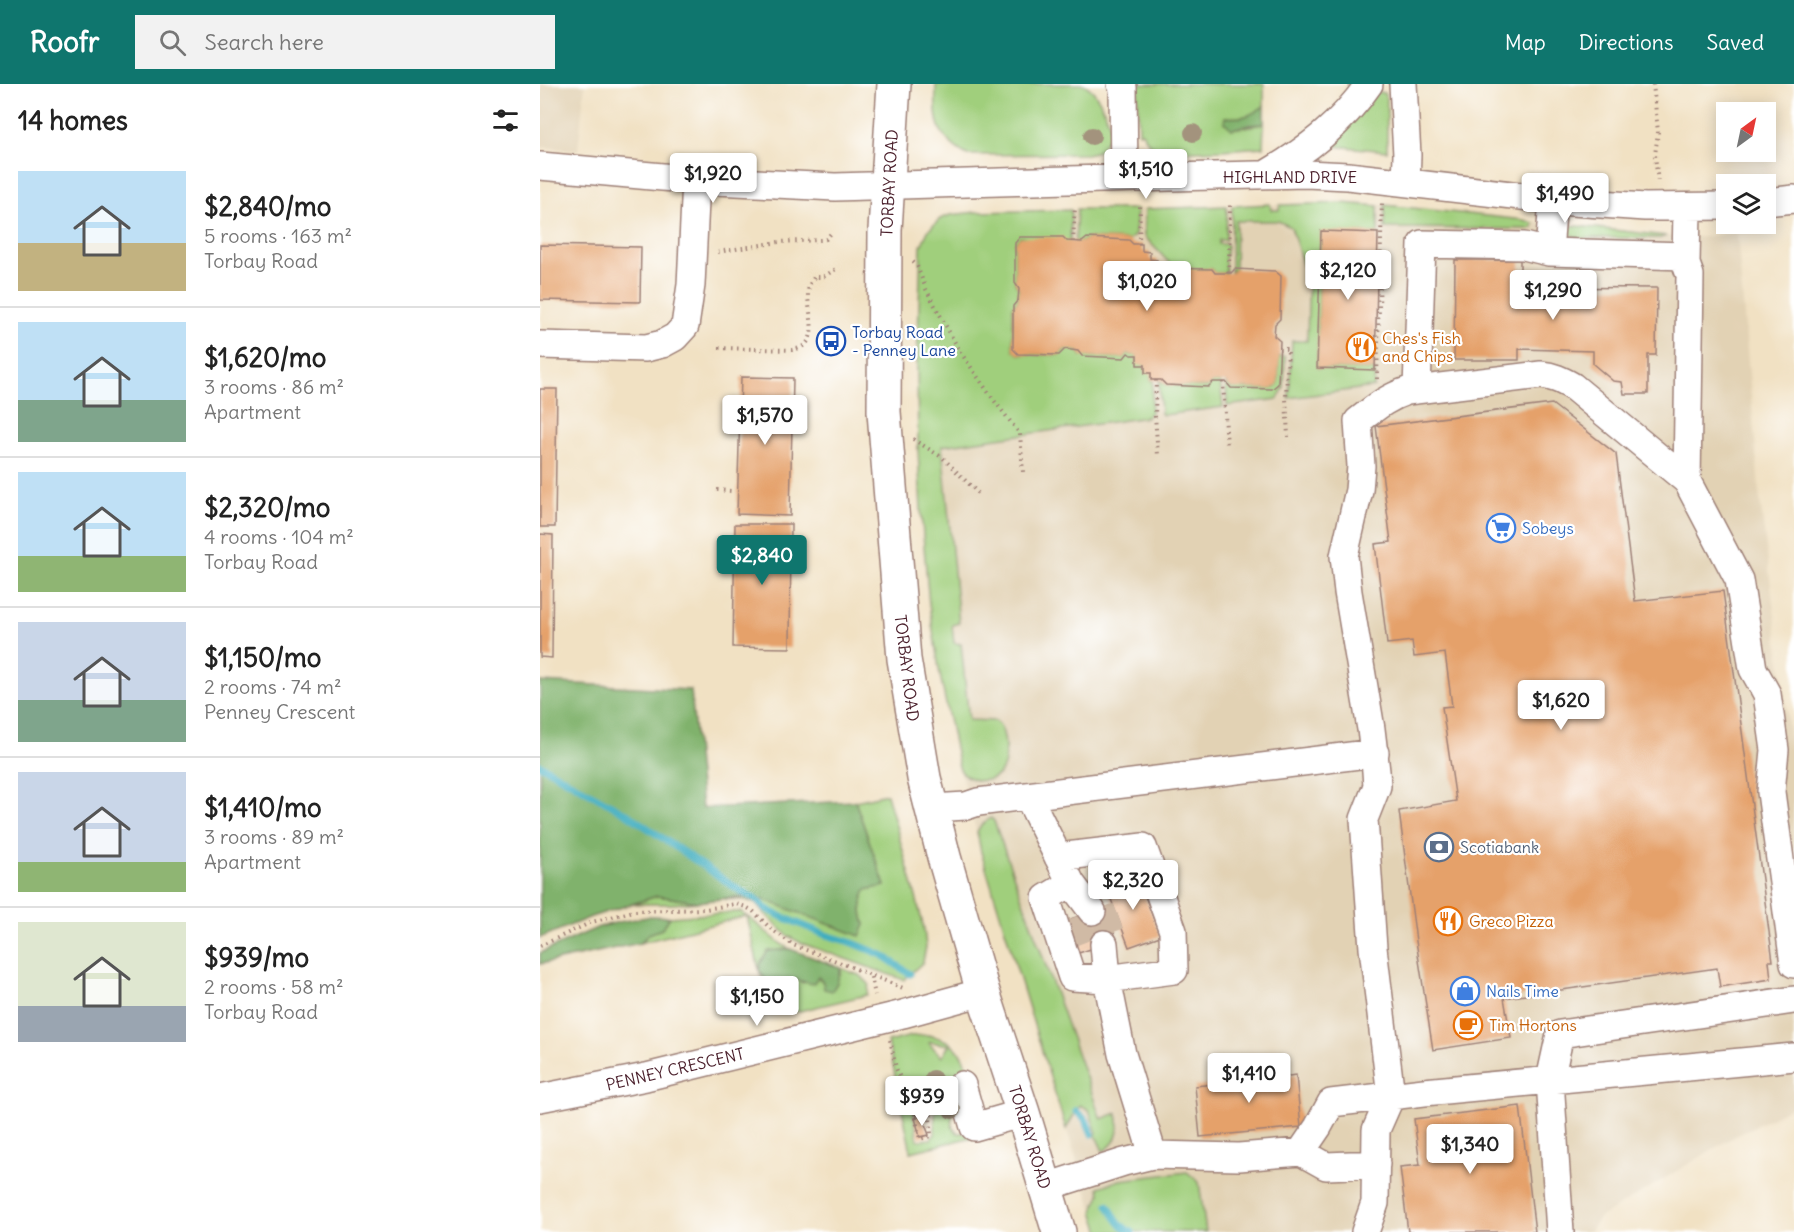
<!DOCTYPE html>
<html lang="en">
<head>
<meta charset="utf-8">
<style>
	:root { --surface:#fff; --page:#f2f2f2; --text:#222; --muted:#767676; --line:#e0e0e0; --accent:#0f766e }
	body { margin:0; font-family:Delius,sans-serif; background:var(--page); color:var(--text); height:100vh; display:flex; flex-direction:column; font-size:22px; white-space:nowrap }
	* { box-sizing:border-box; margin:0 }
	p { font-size:20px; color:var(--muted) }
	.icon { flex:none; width:33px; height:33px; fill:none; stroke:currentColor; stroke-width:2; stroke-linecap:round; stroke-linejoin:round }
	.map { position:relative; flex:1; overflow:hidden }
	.details { display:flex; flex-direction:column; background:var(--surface); width:540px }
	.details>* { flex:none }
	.needle { width:39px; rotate:33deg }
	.tools { position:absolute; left:1176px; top:18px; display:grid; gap:12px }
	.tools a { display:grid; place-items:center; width:60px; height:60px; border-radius:0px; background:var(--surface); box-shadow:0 3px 15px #0003; font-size:30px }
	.price { position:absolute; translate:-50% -51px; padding:0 14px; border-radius:6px; background:#fff; color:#222; font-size:20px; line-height:39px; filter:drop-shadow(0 2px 3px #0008) }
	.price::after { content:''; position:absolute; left:50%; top:36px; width:18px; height:14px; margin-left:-9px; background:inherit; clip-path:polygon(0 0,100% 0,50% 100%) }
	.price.current { background:var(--accent); color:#fff }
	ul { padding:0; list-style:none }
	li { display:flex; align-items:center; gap:18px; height:150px; padding:0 18px }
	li+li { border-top:2px solid var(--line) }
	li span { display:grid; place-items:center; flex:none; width:168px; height:120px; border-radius:0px; color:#555 }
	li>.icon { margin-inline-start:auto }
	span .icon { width:72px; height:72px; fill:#fffc; stroke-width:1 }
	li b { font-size:26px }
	h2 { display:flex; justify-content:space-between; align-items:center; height:72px; padding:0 18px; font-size:26px }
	header { display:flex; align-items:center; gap:36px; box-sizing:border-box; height:84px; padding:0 30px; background:var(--accent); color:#fff }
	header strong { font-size:28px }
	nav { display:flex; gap:33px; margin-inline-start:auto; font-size:21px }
	.search { width:420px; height:54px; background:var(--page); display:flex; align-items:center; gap:15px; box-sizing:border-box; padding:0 21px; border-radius:0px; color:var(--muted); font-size:22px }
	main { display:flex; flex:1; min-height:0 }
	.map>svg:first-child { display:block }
</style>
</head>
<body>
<header>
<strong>Roofr</strong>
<div class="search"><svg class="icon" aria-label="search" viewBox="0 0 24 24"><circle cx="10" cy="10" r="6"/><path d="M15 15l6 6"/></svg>Search here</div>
<nav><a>Map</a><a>Directions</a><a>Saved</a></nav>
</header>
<main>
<section class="details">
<h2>14 homes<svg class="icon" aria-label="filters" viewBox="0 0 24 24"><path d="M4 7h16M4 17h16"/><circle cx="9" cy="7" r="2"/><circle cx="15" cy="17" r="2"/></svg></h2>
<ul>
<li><span style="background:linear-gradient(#bfe0f5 60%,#c2b280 0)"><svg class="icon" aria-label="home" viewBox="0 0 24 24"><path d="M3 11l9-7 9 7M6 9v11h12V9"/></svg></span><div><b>$2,840/mo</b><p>5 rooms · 163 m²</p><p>Torbay Road</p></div></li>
<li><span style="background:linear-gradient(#bfe0f5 65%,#7fa58c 0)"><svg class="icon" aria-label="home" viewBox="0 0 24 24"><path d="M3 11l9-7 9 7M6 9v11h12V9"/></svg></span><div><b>$1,620/mo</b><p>3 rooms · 86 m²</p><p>Apartment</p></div></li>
<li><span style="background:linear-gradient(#bfe0f5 70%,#8fb573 0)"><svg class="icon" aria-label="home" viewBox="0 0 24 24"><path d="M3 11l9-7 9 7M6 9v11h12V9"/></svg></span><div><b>$2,320/mo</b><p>4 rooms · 104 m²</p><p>Torbay Road</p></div></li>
<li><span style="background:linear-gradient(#c9d6e8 65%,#7fa58c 0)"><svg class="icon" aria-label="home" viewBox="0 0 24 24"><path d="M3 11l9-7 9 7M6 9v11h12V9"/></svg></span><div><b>$1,150/mo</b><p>2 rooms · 74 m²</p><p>Penney Crescent</p></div></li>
<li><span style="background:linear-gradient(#c9d6e8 75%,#8fb573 0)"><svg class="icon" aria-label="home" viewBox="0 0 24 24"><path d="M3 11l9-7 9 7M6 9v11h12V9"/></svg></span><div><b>$1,410/mo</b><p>3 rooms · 89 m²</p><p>Apartment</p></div></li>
<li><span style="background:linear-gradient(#dfe7d0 70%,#9aa5b1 0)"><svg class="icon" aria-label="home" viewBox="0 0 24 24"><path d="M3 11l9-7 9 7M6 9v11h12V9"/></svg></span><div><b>$939/mo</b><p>2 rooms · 58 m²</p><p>Torbay Road</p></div></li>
</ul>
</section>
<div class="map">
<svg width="1254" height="1148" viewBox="0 0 1254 1148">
	<rect width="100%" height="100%" fill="#fff"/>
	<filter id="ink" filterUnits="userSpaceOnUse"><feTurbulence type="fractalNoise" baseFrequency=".0167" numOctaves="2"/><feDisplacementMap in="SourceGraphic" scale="12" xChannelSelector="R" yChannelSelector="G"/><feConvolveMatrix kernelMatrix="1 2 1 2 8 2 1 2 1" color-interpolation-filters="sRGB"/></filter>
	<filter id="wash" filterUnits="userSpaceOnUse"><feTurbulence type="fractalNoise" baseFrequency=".008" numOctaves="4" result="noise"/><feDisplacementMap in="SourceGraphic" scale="24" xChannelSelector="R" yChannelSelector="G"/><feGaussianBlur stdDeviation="1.35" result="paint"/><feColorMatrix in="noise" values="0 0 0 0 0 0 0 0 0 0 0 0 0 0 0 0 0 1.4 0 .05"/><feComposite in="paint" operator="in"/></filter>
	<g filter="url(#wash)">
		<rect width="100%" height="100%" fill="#f1e1c3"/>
		<path fill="#e2d2b4" d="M0,0H45L38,66L0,63Z
			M802,119L845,121L1126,152L1162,153L1197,149L1220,416L1254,683V1022L1190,1055L1059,1134L1049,1148H560L502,970L448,791L419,683L400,591L389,521L381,427L378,365L377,284L379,185L381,162L388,147L400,135L410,131L421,129Z"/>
		<path fill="#a0cf7c" stroke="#757754" stroke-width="1.5" fill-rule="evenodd" d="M396,0H544C548,3 553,6 555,10C562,19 574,46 571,57L567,55L559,67L547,70L427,71C394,52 395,35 396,0Z
			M597,0H724V22C710,32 703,35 686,33L692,45L724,40L723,63L682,66L624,68L609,60L602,48L599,49Z
			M837,8L844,9L847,15V67L793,62L788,60Z
			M802,119L838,122V149L781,148L777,284L835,286L834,303L749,314L752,257H767L769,187L763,181L751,143L738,137H696L695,185L691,189L692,122L730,120L731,126H739L740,121Z
			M845,121L984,136L994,139L993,143L989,145L845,144Z
			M687,122L686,156H679V160H687L685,176L686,189H675L672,185H635L604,152L605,125Z
			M537,125H597L595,151L589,156L547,154L542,158H535Z
			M531,126L530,158L480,153L475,159V199L479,205L478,216L473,222V265L478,270L519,271L525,265L538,267L542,272L584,274L588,269L591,271H597V280L605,281V289H611V296H613L611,328L607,333L402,362L419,539L412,541L414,559L421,560L429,636L456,637C463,644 465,653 465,663C466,671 466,679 462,686C452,702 425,699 419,683L400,591L389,521L381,427L378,365L377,284L381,162L388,147L400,135L410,131L436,128Z
			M1029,141L1126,152L1120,154H1039L1031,151L1028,145Z
			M739,272L745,273L744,303L738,315L687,322L686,298L691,304L732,305L738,300Z
			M619,296L626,301L668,303L673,298H680L683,323L624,331L621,330Z
			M347,710L376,813L384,845L386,863L383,878L364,896L261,859L248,852L224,829L216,819L205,816L184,815L217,813L325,841C321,827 320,818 326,805L345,802L315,717Z
			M451,734L454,737L561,1035L577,1029C580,1045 579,1059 563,1067L555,1050L557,1049L549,1026L540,1021L526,1045L441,768L437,748L441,741Z
			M117,812L158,818L133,820H93Z
			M196,828H201L207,832L241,860L250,865L238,866L248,901L256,896L263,899L278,893L283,898L301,890V884L321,892L329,900L327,911L255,928L253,923L233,928L219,886L207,832L100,859L108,850L122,845L130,833Z
			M388,951C416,956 423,969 432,995L415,1012L400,1017L392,1026L387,1025L375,1029L374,1033L378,1056L391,1055L395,1050V1029L406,1020L415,1017C415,1029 406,1041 418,1049H426L433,1053L371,1068L348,958L371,952ZM390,958L409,961L402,973L389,959Z
			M647,1088L659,1098L666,1148H560L553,1127L560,1111L559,1103L580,1096Z"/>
		<path fill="#80b26c" stroke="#65684c" stroke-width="1.5" d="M724,22V40L708,41L692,45L684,38L685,33C703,35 710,32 724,22Z
			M0,598L151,606L162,724L315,717L345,802L326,806C320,818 321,827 325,841L320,852L217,813H196L158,818L117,812L51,833L0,854Z
			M112,832L130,833L122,845L109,850L100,859L0,880V869L59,843L79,838Z
			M250,865L301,884L297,899L292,907L284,905L283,898L278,893L273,900L256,896L240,903L230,901L219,886L221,878L228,867Z"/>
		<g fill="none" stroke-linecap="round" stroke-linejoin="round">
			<path stroke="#41adbf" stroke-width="7" d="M0,681L87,730L202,808L216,815L225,824L238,831L286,851L313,859L342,871L370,890
				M536,1027L546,1036L552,1050
				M568,1121C574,1131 580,1144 592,1148"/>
		</g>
		<g id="blocks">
			<path fill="#e5a16a" d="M781,147L838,149L835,286L777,284Z
				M480,153H523L527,157L542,158L547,154L589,156L593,160H602V167L610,168V175L617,176V184L672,185L675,189H691L695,185L735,187L741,192L740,235L735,240L734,252L740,257L738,300L732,305L691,304L686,298H673L668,303L626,301L621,296H611V289H605V281H597V271H591L588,269L584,274L542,272L538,267L525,265L519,271L478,270L473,265V222L478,216L479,205L475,199V159Z
				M0,161L101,163L100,218L0,216Z
				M915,176H980V203L1117,204L1116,271H1108V310H1084L1082,298L1073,297L1053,280V267L979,265V276H914Z
				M201,293L253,294L250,432L197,430Z
				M0,305H17L15,443H0Z
				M1012,320L1076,370L1095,517L1183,507L1233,877H1229L1231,895L1180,903L1177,884L964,914L971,954L893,966L876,857L859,727L916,717L902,623L912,622L905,569L874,573L872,557L847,560L835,460L851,458L836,342Z
				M195,440H251L250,564L193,563Z
				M0,450L13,451L12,574L0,573Z
				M597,791L620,852L589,863L566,802Z
				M565,823L577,856L527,873L516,840Z
				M733,984L734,994L756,991L761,1043L660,1053L655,1002L696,998L695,988Z
				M980,1022L995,1148H868L860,1083L880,1081L874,1035Z
				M376,1031H378L379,1033L382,1032L389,1051L380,1053L375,1034H377Z"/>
		</g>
	</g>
	<g filter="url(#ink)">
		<use href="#blocks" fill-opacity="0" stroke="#9e8077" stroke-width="1.5"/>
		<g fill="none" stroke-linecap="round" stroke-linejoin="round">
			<path stroke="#d0baa5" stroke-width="27" stroke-dasharray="27 14" stroke-linecap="butt" d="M561,824L573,857
				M535,833L548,866"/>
			<g stroke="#9e8077" stroke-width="30">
				<path id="minor" d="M581,0L583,3L584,94
					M863,0L867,71L866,98
					M0,82L156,96L295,103L630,93L766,90L808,92L1032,118L1105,123L1186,122
					M725,91C767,66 801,41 829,0
					M1226,118L1254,115
					M1147,124L1146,180L1150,191L1147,397
					M1009,168L1013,116
					M0,261L106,264L122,260L135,253L145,242L151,201L156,96
					M877,305L882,160L984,162L1009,168L1146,172
					M488,712L531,799L552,827
					M392,724L426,722L438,718L835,669
					M518,773L603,763L633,847L634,886L567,895L532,893L506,814L531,799
					M564,860L567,895L582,970L613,1071
					M422,1001L434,1043L483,1029
					M0,1014L106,993L363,930L443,908
					M761,1068L786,1082L836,1080
					M506,1103L584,1078L613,1071L699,1073L761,1068L778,1043L791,1019L884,1008L1254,973
					M825,1148L835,1119L836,1046L851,1012L833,864L824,735L837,702L836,687L831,645L808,508L804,472L819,406L821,382L818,337C835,324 846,314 867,307L1001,291C1013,292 1021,296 1032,302L1147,397L1199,496L1213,585L1227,610L1235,666L1231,708L1254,880
					M1020,1148L1010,996L1020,950L1254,916"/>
			</g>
			<g stroke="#9e8077" stroke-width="36">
				<path id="major" d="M354,0L345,146L344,328L364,575L384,694L404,773L443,908L483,1029L519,1148"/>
			</g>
			<path stroke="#9e8077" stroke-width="4" stroke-dasharray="1.5 4.5" stroke-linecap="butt" d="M1113,0L1118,48L1115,71L1118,99
				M533,158L535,123
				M599,160L600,122
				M178,168L239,158L281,156L286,155L293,147
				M373,178L377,182L386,205L419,266L453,315L480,350L483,388
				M689,189L690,120
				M179,264L252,266C287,260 263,222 269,202C270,199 273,196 274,193H283L296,185
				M739,265H748L746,314L748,353
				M837,295L842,119
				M616,296L615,332L618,371
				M683,298L687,362
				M373,355L403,374L438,409
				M177,406L191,407
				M0,862L52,838L94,827L166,825L196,820L206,823L213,827L229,843L253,861L299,878L363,904
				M331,893L335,911
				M350,956L356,984L375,1031
				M390,1032L382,1029L375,1032L380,1055L391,1052L390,1032L398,1022L401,1020"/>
			<use href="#minor" stroke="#fff" stroke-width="27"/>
			<use href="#major" stroke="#fff" stroke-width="33"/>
		</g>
		<g fill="#a3937d">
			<circle cx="653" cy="49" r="9"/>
			<circle cx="552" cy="52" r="9"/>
			<circle cx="393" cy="995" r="9"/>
			<circle cx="412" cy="1026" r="9"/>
		</g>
	</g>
	<defs>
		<g id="bus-ring" transform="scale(1.5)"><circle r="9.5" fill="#fff" stroke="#1a4fb4" stroke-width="1.5"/><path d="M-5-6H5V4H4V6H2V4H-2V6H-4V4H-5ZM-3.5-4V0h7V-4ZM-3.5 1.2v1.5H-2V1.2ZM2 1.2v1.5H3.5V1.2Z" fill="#1a4fb4"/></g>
		<g id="restaurant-ring" transform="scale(1.5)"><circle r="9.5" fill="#fff" stroke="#e8710a" stroke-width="1.5"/><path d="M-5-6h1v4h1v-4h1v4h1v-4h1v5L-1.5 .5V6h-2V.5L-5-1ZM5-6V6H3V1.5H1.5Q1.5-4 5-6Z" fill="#e8710a"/></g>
		<g id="supermarket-ring" transform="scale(1.5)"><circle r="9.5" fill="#fff" stroke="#3f7fe0" stroke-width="1.5"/><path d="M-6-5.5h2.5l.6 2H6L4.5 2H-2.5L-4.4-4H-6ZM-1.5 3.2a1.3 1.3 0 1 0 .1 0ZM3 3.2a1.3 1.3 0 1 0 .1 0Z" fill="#3f7fe0"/></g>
		<g id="bank-ring" transform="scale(1.5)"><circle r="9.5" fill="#fff" stroke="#5c6f8a" stroke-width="1.5"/><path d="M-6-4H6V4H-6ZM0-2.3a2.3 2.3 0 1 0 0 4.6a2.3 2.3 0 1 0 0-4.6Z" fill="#5c6f8a"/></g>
		<g id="shop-ring" transform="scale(1.5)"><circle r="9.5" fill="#fff" stroke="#3f7fe0" stroke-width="1.5"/><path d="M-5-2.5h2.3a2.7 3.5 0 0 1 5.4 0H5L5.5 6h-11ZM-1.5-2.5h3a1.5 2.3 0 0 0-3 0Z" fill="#3f7fe0"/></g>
		<g id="cafe-ring" transform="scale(1.5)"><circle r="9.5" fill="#fff" stroke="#e8710a" stroke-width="1.5"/><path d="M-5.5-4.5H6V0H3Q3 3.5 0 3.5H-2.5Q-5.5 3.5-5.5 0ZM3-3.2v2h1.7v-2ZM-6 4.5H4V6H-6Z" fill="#e8710a"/></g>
	</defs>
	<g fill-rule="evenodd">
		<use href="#bus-ring" x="291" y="257"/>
		<use href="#restaurant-ring" x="821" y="263"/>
		<use href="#supermarket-ring" x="961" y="444"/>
		<use href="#bank-ring" x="899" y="763"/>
		<use href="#restaurant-ring" x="908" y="837"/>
		<use href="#shop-ring" x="925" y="907"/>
		<use href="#cafe-ring" x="928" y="941"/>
	</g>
	<g text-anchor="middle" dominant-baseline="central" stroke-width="4.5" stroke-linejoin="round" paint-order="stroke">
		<g font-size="16" fill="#4a1f2b" stroke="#fff">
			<text x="750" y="93">HIGHLAND DRIVE</text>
			<text transform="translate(349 99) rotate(-87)">TORBAY ROAD</text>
			<text transform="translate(367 584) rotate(83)">TORBAY ROAD</text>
			<text transform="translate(135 985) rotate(-13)">PENNEY CRESCENT</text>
			<text transform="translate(490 1053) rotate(73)">TORBAY ROAD</text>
		</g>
		<g font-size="16" fill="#164399" stroke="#fff" text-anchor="start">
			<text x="312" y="248">Torbay Road<tspan x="312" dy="18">- Penney Lane</tspan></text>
		</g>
		<g font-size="16" fill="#c56008" stroke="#fff" text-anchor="start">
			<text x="842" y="254">Ches's Fish<tspan x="842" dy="18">and Chips</tspan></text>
			<text x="929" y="837">Greco Pizza</text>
			<text x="949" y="941">Tim Hortons</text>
		</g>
		<g font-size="16" fill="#366cbe" stroke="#fff" text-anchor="start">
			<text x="982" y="444">Sobeys</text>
			<text x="946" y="907">Nails Time</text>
		</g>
		<g font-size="16" fill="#4e5e75" stroke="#fff" text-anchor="start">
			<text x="920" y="763">Scotiabank</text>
		</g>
	</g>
</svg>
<div class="tools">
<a><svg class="needle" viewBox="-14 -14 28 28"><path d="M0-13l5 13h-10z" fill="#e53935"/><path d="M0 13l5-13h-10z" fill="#767676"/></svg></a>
<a><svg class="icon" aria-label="layers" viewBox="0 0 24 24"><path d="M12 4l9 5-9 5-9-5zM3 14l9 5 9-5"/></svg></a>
</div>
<b class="price" style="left:606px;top:116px">$1,510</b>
<b class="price" style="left:173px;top:120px">$1,920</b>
<b class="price" style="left:1025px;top:140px">$1,490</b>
<b class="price" style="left:808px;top:217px">$2,120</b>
<b class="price" style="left:607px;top:228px">$1,020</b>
<b class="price" style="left:1013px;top:237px">$1,290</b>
<b class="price" style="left:225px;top:362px">$1,570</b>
<b class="price current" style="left:222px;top:502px">$2,840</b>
<b class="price" style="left:1021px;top:647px">$1,620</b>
<b class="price" style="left:593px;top:827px">$2,320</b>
<b class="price" style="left:217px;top:943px">$1,150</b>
<b class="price" style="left:709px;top:1020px">$1,410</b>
<b class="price" style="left:382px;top:1043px">$939</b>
<b class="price" style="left:930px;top:1091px">$1,340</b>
</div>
</main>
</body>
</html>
